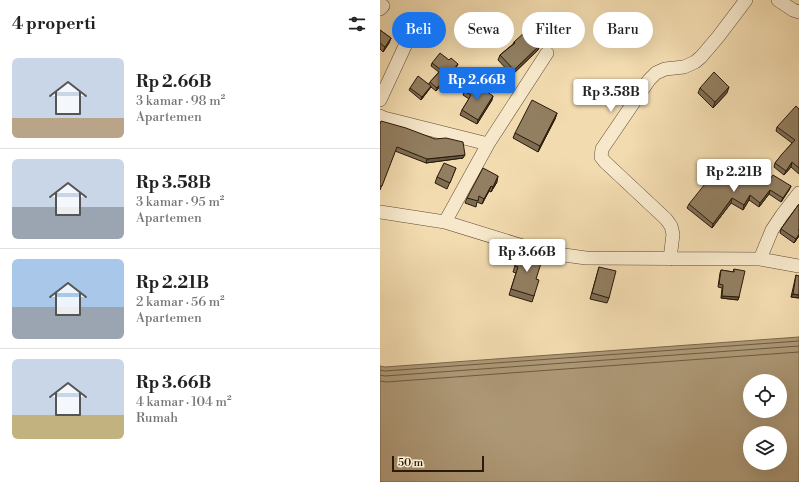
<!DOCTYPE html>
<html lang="id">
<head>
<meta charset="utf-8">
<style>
	:root { --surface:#fff; --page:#f2f2f2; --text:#222; --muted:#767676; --line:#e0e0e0; --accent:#1a73e8 }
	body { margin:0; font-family:"Libre Bodoni",serif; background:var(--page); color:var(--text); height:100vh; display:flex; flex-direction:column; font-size:15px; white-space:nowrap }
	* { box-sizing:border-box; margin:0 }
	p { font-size:13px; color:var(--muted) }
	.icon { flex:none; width:22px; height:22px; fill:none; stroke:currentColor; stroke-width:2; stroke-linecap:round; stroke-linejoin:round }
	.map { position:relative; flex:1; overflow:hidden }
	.side { display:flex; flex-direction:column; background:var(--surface); width:380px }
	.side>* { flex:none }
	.banner { position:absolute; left:12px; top:12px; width:347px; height:36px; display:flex; gap:8px }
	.buttons { position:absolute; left:363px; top:374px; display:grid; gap:8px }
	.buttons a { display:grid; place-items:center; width:44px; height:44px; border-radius:50%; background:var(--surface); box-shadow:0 4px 16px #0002; font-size:20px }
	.scale { position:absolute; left:12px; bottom:10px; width:92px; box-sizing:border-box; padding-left:4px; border:2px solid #291a0a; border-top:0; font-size:11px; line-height:14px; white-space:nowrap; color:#291a0a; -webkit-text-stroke:3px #f7e8cb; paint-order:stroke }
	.price { position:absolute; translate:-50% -34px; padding:0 9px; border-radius:4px; background:#fff; color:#222; font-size:13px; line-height:26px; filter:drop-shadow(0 1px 2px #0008) }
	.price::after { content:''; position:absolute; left:50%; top:24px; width:12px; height:9px; margin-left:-6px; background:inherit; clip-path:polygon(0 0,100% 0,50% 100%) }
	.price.selected { background:var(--accent); color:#fff }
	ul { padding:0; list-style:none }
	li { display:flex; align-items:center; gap:12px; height:100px; padding:0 12px }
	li+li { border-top:1px solid var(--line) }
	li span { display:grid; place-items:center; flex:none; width:112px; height:80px; border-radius:6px; color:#555 }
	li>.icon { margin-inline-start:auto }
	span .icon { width:48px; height:48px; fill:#fffc; stroke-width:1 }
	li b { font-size:17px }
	h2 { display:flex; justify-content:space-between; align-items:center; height:48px; padding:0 12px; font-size:17px }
	.pill { padding:0 14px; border-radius:18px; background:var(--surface); box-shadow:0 4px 16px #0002; font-size:14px; line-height:36px }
	.pill.selected { background:var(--accent); color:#fff }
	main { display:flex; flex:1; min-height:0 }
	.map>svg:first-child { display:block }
</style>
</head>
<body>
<main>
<section class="side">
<h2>4 properti<svg class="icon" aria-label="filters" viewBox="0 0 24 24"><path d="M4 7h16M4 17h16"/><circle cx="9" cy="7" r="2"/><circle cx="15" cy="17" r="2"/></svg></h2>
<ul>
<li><span style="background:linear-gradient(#c9d6e8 75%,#b9a48a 0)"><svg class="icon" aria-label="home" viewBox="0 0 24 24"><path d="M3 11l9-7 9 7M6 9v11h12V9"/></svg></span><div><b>Rp 2.66B</b><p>3 kamar · 98 m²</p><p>Apartemen</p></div></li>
<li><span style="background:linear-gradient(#c9d6e8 60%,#9aa5b1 0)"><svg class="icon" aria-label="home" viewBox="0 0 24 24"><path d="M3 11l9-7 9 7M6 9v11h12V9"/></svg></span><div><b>Rp 3.58B</b><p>3 kamar · 95 m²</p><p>Apartemen</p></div></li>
<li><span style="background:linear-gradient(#a9c7e8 60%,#9aa5b1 0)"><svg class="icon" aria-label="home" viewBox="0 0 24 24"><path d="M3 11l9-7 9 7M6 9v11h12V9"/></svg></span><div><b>Rp 2.21B</b><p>2 kamar · 56 m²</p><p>Apartemen</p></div></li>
<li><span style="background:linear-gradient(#c9d6e8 70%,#c2b280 0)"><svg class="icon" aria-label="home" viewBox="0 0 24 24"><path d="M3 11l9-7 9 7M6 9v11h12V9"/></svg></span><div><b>Rp 3.66B</b><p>4 kamar · 104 m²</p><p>Rumah</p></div></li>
</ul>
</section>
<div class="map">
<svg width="419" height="482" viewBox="0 0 419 482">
	<rect width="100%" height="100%" fill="#f2dbaf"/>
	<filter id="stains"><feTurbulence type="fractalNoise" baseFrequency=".005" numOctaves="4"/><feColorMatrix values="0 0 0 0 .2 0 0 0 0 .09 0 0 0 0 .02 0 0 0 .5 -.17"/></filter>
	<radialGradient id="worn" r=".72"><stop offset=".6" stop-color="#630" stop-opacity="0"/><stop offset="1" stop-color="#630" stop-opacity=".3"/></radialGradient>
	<path fill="#ae9977" stroke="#79664b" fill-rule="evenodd" d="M419,337V482H0V366L5,367ZM370,381H400V411H370ZM370,433H400V463H370Z"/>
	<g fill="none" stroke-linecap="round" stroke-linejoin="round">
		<path stroke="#6c5a40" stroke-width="1" d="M0,370L5,371L419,341
			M0,375L5,376L419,346
			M0,381L6,382L419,352"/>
		<g stroke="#5b4a33" stroke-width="14">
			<path id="minor" d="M398,0L413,10L419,12
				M0,9L3,6
				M0,100L31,33
				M0,116L4,118L108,144
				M0,212L65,222L146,247L177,254L206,258L380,259L419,266
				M65,222L108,144L167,53
				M290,259L293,234L291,226L286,219L225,162L221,157L222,149L269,80L276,73L285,69L304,67L315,62L321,57L338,37L366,0
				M380,259L392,230L402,215L419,193"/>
		</g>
		<use href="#minor" stroke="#f7e8cb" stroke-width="13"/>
	</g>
	<path fill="#7e6c53" stroke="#291a0a" d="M0,30L11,38L9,43L3,52L0,49Z
		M134,42L160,45L158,50L132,75L118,60L120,55L133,44Z
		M52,63L77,66L56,91L51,87L41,100L29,90L30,88L49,84L50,82L59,72L51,66Z
		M320,88L347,93L333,108L318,93Z
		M84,91L112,100L97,124L80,115L82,110L89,99L83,95Z
		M419,109V174L411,167L404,175L394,167L395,163L412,143L396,131L397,127Z
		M177,113L175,119L158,152L133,138L135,133Z
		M0,124L83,158L46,163L15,151L0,190Z
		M76,168L67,189L55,183L57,177Z
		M377,180L386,185L411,186L409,190L401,202L389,194L379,207L369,200L363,210L351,203L332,228L307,208L309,204L344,182L348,183Z
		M117,182L111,192L109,191L102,204L97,202L96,207L85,203L87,198Z
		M419,204V236L414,243L400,233L401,229Z
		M140,250L156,279L154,296L152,302L129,295L136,273L133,272Z
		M219,267L229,298L227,303L210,299Z
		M354,269L359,297L358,300L341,298L342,288L338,287L340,273L341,270L353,272Z
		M416,275L419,298L411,297Z"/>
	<path fill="#665843" stroke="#291a0a" d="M11,38L9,43L3,52L5,47Z
		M160,45L158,50L132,75L134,70Z
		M78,64L77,66L56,91L57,88Z
		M51,86L50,88L41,100L42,97Z
		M349,87L347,93L333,108L335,102Z
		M113,96L112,100L97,124L98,120Z
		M177,113L175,119L158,152L160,146Z
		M85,155L83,158L46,163L47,159Z
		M412,162L411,167L404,175L406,171Z
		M118,176L117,182L111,192L113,187Z
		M111,186L109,191L102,204L104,199Z
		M411,186L409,190L401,202L403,198Z
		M390,190L389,194L379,207L380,203Z
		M370,195L369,200L363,210L364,205Z
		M352,198L351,203L332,228L333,224Z
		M419,234V236L414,243L416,239Z
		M413,294L419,295V298L411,297Z
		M342,296L359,297L358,300L341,298Z"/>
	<path fill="#927e60" stroke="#291a0a" d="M0,30L11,38L5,47L0,43Z
		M146,31L160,45L134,70L120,55L135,43L134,42Z
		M60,53L69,60L71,58L78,64L57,88L50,82L61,70L52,63Z
		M334,72L349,87L335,102L320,88Z
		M38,76L51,86L42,97L30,88Z
		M90,83L96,87L97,85L113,96L98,120L82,110L91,95L84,91Z
		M152,100L177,113L160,146L135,133Z
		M416,106L419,109V168L412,162L406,171L395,163L402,154L415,140L397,127Z
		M1,121L26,128L55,139L66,138L83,142L85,155L47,159L17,147L2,186H0V124Z
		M64,163L76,168L70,183L57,177Z
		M361,167L377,180L378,179L386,185L393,175L411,186L403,198L390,190L380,203L370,195L364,205L352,198L333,224L309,204L333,174L344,182L345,181L348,183Z
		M103,168L118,176L113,187L111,186L104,199L99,196L98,201L87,198Z
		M419,204V229L418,230H419V234L416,239L401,229Z
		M140,250L163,257L156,279L159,280L154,296L131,289L138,267L135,266Z
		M219,267L236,271L229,298L212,293Z
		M354,269L365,271L359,297L342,296L343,285L339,284L341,270L354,272Z
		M416,275L419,276V295L413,294Z"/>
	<rect width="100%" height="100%" filter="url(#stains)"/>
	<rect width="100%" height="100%" fill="url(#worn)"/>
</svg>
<div class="buttons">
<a><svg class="icon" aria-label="locate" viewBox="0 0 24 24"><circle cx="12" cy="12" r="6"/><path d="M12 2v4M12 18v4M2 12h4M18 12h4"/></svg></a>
<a><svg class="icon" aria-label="layers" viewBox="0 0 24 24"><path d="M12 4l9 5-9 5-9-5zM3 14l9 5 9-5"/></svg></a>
</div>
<div class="scale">50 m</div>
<b class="price selected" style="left:97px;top:101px">Rp 2.66B</b>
<b class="price" style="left:231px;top:113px">Rp 3.58B</b>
<b class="price" style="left:354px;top:193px">Rp 2.21B</b>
<b class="price" style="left:147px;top:273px">Rp 3.66B</b>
<div class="banner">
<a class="pill selected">Beli</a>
<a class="pill">Sewa</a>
<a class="pill">Filter</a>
<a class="pill">Baru</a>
</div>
</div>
</main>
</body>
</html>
